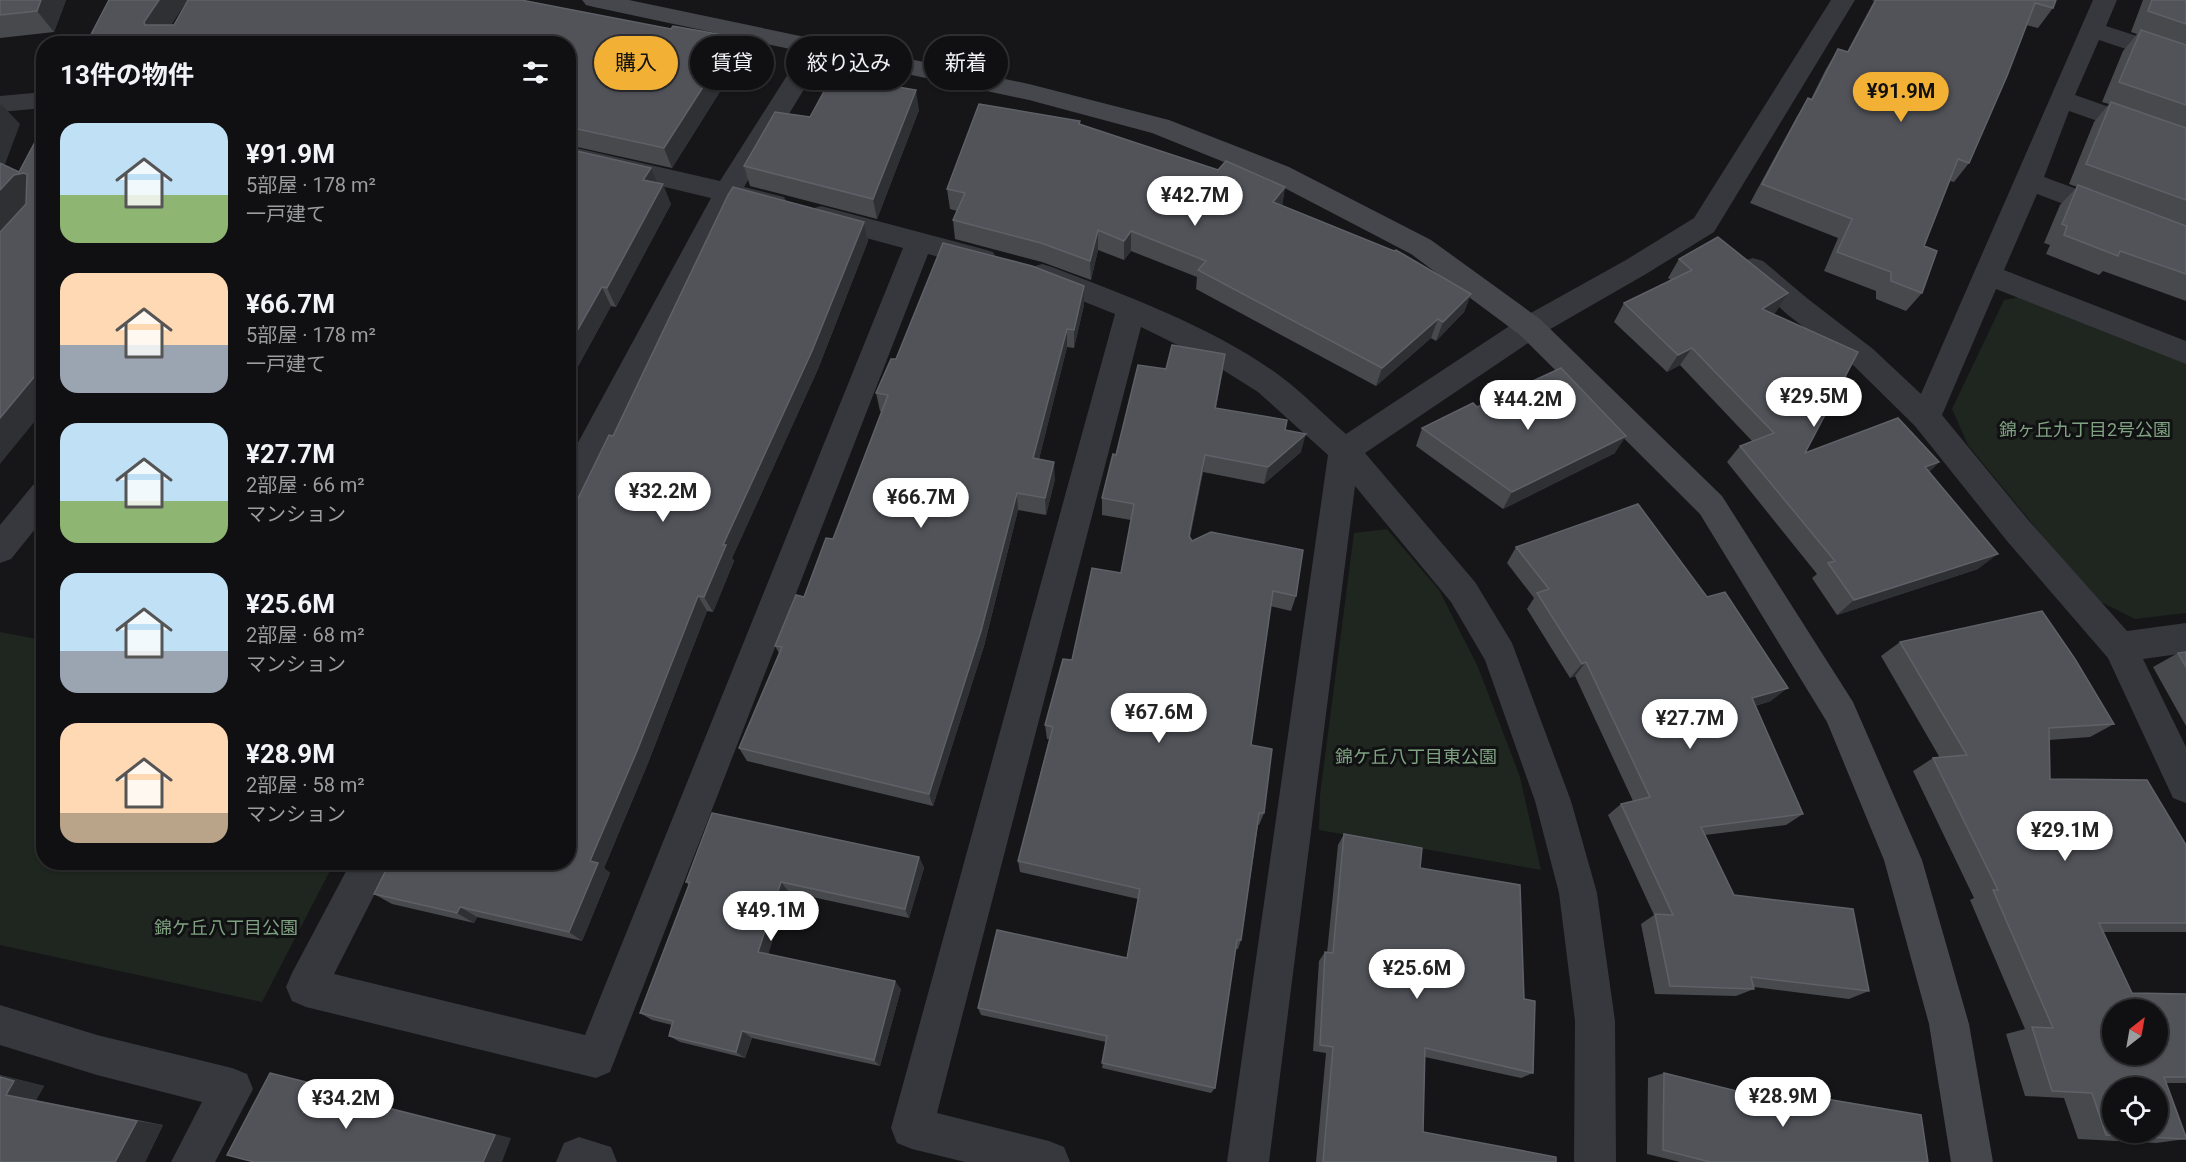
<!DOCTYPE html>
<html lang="ja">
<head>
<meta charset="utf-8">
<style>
	:root { --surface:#101012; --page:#19191b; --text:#f1f3f6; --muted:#9c9d9f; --line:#303032; --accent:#f2b134 }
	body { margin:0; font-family:Roboto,"Noto Sans JP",sans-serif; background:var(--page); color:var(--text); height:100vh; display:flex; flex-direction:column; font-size:22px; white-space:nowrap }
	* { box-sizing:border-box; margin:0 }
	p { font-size:20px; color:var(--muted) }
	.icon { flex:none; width:33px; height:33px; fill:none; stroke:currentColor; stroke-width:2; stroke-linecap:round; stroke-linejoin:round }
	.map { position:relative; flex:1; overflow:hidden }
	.drawer { position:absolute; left:36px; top:36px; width:540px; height:834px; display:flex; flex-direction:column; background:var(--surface); border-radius:24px; box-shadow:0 2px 4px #0004,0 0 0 2px var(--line) }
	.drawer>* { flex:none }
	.banner { position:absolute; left:594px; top:36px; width:570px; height:54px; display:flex; gap:12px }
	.needle { width:39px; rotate:31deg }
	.controls { position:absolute; left:2102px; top:999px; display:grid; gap:12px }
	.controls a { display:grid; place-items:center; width:66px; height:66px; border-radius:50%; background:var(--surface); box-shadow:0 2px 4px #0004,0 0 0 2px var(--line); font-size:30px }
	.price { position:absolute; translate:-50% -51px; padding:0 14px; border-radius:21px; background:#fff; color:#222; font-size:20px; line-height:39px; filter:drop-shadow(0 2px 3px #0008) }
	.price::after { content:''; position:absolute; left:50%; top:36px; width:18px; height:14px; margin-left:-9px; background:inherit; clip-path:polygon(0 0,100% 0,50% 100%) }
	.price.current { background:var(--accent); color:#111 }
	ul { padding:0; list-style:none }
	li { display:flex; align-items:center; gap:18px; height:150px; padding:0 24px }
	li span { display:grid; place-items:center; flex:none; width:168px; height:120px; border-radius:18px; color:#555 }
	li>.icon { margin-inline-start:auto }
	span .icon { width:72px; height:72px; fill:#fffc; stroke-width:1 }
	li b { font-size:26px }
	h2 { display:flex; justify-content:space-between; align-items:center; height:72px; padding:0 24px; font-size:26px }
	.chip { padding:0 21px; border-radius:27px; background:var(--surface); box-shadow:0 2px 4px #0004,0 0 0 2px var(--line); font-size:21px; line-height:54px }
	.chip.current { background:var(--accent); color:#111 }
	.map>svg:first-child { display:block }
</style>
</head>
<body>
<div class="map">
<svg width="2186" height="1162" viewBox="0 0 2186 1162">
	<rect width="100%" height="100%" fill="#161618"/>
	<path fill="#1e261f" d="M2026,296L2186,361V613L2135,619L2093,598L1968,445L1952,409L2004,300Z
		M1387,529L1439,590L1478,667L1520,777L1541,870L1319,830L1320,795L1354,533Z
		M0,632L43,640L44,862L334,863L262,1002L0,945Z"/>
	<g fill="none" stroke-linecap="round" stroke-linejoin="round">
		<path fill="#37383d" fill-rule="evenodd" d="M1831,0H1855L1714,232L1646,274L1540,335L1365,453L1475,582L1512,643L1571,801L1597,893L1615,1021L1616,1162H1574L1575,1021L1559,893L1535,801L1485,660L1451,602L1355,486L1269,1162H1227L1328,455L1258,392L1204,358L1141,327L937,1113L1049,1141L1064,1147L1070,1162H965L912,1149L897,1143L891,1128L1115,314L1032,281L1028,274L1032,267L1042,264L1052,267C1127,296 1215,328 1280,376C1303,393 1324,415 1346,434L1520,319L1626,260L1694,218Z
			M2093,0H2117L2106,26L2186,52V69L2099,40L2075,95L2186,134V152L2069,111L2044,177L2186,229V250L2037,194L2004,270L2186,341V364L1996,289L1942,415L2029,521L2127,631L2186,623V653L2143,659L2186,747V803L2173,798L2108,658L2007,541L1915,426L1853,365L1788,315L1743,275L1739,268L1743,261L1753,258L1763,261L1808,299L1873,349L1921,394Z
			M818,39L827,41L830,47L744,187L784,197L788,204L784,211L774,214L734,204L579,501L568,505V461L711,198L568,164V146L720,181L809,41Z
			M44,92V108L0,112V96Z
			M821,206L983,249L993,252L997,259L993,266L983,269L928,254L610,1072L596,1078L306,1007L292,1001L286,987L292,973L351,862H391L334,974L585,1035L903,248L811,223L807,216L811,209Z
			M44,481V518L11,559L0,563V525L33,485Z
			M0,1005L97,1035L232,1068L247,1074L253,1089L215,1162H171L202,1102L97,1075L0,1045Z
			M579,1137L611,1147L617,1162H556L564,1143Z"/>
		<path fill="#45474d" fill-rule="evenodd" d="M582,0H629L1029,84L1169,120L1289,167L1431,240L1540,319L1722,496L1853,702L1922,860L1969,1024L1993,1162H1951L1929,1024L1884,860L1827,722L1700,514L1520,335L1411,254L1271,181L1152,133L1029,100L594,7L586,5Z"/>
	</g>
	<path fill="#47494d" d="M0,0H66L54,32L0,38Z
		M109,0H187L171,25H174L188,0H521L671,29L673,26L735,37L741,58L672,168L568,145V44H86Z
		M1872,0H2056L2053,8L2038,28L2026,25L1969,163L1954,182L1950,181L1924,246L1922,293L1906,311L1876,299V291L1824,271L1838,238L1750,203L1796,118L1808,98L1811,99L1826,69L1838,49L1847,52L1874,1Z
		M2143,0H2186V301L2103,271L2099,275L2046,254L2050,245L2044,243L2060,205L2077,187L2069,184L2094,122L2109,104L2102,102L2123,51L2137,34L2131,32Z
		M900,87L919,110L877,219L750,186L744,166L810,117Z
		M1080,125L1218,170L1285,187L1282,206L1471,294L1464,312L1436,341L1431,338L1376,386L1196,289L1197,277L1131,251L1124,260L1098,250L1091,280L1042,262L955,239L953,220L957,211L950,209L947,189Z
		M568,149L657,183L671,204L616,307L611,306L570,381H568Z
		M864,222L868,241L818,369L732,558L734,561L713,612L707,611L648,763L604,868L610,873L582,941L477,917L474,923L392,904L374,894L568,862L613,436Z
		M1679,259L1776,312L1772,314L1805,453L1939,462L1929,472L1978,569L1837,615L1812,578L1817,574L1727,462L1740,446L1752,441L1680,365L1667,372L1614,322L1624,303L1671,280L1668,278Z
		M1084,305L1074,348L1067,347L1039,459L1055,479L1046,515L1018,510L984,646L933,806L747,761L739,748L779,653L775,646L804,597L833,539L882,412L880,411L876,393L896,359Z
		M1225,354L1216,408L1285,430L1301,452L1264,484L1203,472L1190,537L1192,541L1296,596L1291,611L1270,606L1251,745L1264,813L1259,825H1258L1241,940L1238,949H1235L1215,1088L1211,1093L1102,1068L1106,1042L981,1015L978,1008L1127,958L1138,899L1020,872L1018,861L1049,739H1047L1045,725L1072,660L1121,573L1131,520L1102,515V498L1116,455L1166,369Z
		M1477,407L1615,453L1503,509L1416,446L1422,428Z
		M1516,547L1771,701L1755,706L1803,814L1786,825L1705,835L1734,895L1869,991L1849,999L1754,987V989L1736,996L1655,994L1641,924L1654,915L1608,815L1621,804L1633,801L1575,676L1570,678L1527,609L1534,598L1507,563Z
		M1900,642L2114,724L2090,737L2049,740L2050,779L2186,845V932H2103L2132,993L2186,994V1083H2166L2186,1139L2156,1143L2078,1139L2064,1098L2025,1096L2006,1034L2025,1029L1970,900L1974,898L1913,771L1933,758H1940L1881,656Z
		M2186,652V726L2153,667L2178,653Z
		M1344,834L1420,868L1524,999L1533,1073L1521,1078L1425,1057L1423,1132L1556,1162H1316L1326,1053L1313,1051L1319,961L1325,952L1327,953L1338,845Z
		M919,857L924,868L909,918L789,892L768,954L901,989L880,1066L752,1038L745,1058L680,1042L669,1036L672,1025L652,1020L640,1013L689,885L686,882Z
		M1664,1073L1776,1101V1099L1796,1094L1928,1162H1680L1647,1154L1648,1078Z
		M0,1075L44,1086L36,1100L163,1125L145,1162H0Z"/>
	<path fill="#2f3033" d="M41,0H66L54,32L37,11Z
		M159,0H187L160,43L145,25L144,22Z
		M735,37L741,58L672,168L664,148Z
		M898,74L901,94L892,86Z
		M916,90L919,110L877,219L873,199Z
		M1,104L20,124L1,175L0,174V107Z
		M651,168L659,188L643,180Z
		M24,173L44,193L34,195L0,231V190L14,175Z
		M663,184L671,204L616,307L607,288Z
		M1285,187L1282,207L1273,202Z
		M864,222L868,241L818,369L732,558L734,561L713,612L704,597L723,545Z
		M1098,230V250L1091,280L1090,261Z
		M1131,231V251L1124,260V241Z
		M1084,286V305L1074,348V330Z
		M602,287L611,306L570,381L568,378V347Z
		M1788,293L1776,312L1749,327L1762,309Z
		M1471,294L1464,312L1436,341L1443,322Z
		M1438,319L1431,338L1376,386L1382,368Z
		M1067,329V347L1035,476L1033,458Z
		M1692,348L1680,365L1667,372L1678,355Z
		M1225,354L1223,372L1212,426L1215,408Z
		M44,365V410L0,464V418Z
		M1306,434L1301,452L1264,484L1268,467Z
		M1626,436L1615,453L1503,509L1512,492Z
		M1205,455L1203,472L1187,552L1189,536Z
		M1054,462L1055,479L1046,515L1045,498Z
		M1939,462L1921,479L1925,467Z
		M1017,493L1018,510L984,646L933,806L929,794Z
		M1998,554L1978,569L1837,615L1854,600Z
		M698,596L707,611L648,763L604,868L610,873L582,941L569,932L590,861Z
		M1586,662L1575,676L1570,678L1582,664Z
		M1788,688L1771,701L1736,711L1752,698Z
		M919,857L924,868L909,918L905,909Z
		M781,882L789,892L766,960L758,952Z
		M460,907L477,917L474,923L457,913Z
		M895,981L901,989L880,1066L874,1060Z
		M742,1031L752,1038L745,1058L736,1052Z
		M270,1073L390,1103L388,1107L511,1138L502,1162H483L368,1103Z
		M0,1075L44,1086L36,1100L6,1095Z
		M137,1121L163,1125L145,1162H115Z"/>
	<path fill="#525359" stroke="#5f6168" stroke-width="1.5" fill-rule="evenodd" d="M0,0H41L37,11L0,15Z
		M109,0H159L144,22L145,25H174L188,0H521L671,29L673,26L735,37L664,148L568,127V44H86Z
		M1876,0H2056L2053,8L2035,3L2007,76L1969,163L1958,159L1924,246L1937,251L1922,293L1891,281V272L1837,252L1852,219L1762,184L1808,98L1812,100L1838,49L1848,52Z
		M2152,0H2186V24L2148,11Z
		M2141,30L2186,45V105L2119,82Z
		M839,64L898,74L892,86L916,90L873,199L744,166L775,112L810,117Z
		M2111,102L2186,128V200L2086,164Z
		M979,104L1080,121L1079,124L1218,170L1226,161L1285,187L1273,202L1394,251L1396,250L1471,294L1443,322L1438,319L1382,368L1198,270L1206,261L1131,231L1124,241L1098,230L1090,261L1041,243L953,220L965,193L947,189Z
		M44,125V365L0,418V232L26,204L27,175L24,173L14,175L0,190V163L19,172Z
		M568,149L651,168L643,180L663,184L607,288L602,287L568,347Z
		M2078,185L2186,226V274L2120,251L2118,256L2064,235L2067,226L2062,224Z
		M733,187L864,222L812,351L723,545H726L704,597L698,596L637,751L590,861L598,863L569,932L460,907L457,913L374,894L390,862H568V519L609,435L613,436L728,195Z
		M1718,237L1788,293L1762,309L1858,352L1805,453L1898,418L1939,462L1925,467L1998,554L1854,600L1828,563L1835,561L1740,446L1774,433L1692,348L1678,355L1624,303L1692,270L1679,259Z
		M943,243L1032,266L1084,286L1074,330L1067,329L1033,458L1054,462L1045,498L1017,493L981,631L929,794L739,748L782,647L775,646L796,595L804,597L826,538L833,539L888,395L876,393L891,359H896Z
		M1172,345L1225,354L1215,408L1287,420L1285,430L1306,434L1268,467L1205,455L1189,536L1192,541L1211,532L1303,550L1296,596L1273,591L1251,745L1272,749L1264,813H1259L1241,940H1237L1215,1088L1102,1063L1107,1036L978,1008L997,930L1127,958L1140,889L1018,861L1053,727L1045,725L1063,659L1072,660L1092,568L1121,573L1134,504L1102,498L1113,454L1116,455L1138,365L1166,369Z
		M1561,368L1626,436L1512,492L1422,428L1473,403L1477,407Z
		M1638,504L1707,597L1725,592L1788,688L1752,698L1803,814L1701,827L1734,895L1853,909L1869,991L1751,977L1754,989L1670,986L1655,914L1673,915L1621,804L1650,797L1586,662L1582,664L1537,593L1549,589L1516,547Z
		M2042,611L2075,659L2114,724L2049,728L2050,779L2147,780L2186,845V923H2099L2132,993L2186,994V1077H2164L2186,1137V1139L2106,1135L2092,1093L2052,1091L2032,1027L2053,1028L1993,890H1998L1933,758L1967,755L1900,642ZM2112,1010H2157V1054H2112ZM2112,1088H2157V1132H2112Z
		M2186,652V667L2178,653Z
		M712,813L919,857L905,909L781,882L758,952L895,981L874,1060L742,1031L736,1052L669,1036L673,1021L640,1013L690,882H686Z
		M1344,834L1422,848L1420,868L1520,885L1524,999L1535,1001L1533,1073L1425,1048L1423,1132L1556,1157V1162H1323L1333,1047L1320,1045L1325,952L1333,953Z
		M270,1073L370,1098L368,1103L495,1135L483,1162H254L227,1155Z
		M1664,1073L1797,1106L1796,1094L1921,1115L1928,1162H1710L1663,1150Z
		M0,1077L14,1081L6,1095L137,1121L115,1162H0Z"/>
	<g text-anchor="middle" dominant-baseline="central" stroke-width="6" stroke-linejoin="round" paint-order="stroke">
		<g font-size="18" fill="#7fa381" stroke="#111113">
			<text x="2085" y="429">錦ヶ丘九丁目2号公園</text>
			<text x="1416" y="756">錦ケ丘八丁目東公園</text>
			<text x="226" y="927">錦ケ丘八丁目公園</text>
		</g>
	</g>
</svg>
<div class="controls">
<a><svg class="needle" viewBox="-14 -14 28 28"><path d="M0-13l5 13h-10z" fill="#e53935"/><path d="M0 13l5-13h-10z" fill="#9c9d9f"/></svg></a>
<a><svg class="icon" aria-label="locate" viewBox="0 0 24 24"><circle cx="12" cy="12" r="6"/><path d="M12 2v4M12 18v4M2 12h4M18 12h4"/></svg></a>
</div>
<b class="price current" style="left:1901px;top:123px">¥91.9M</b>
<b class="price" style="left:1195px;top:227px">¥42.7M</b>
<b class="price" style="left:1814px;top:428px">¥29.5M</b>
<b class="price" style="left:1528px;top:431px">¥44.2M</b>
<b class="price" style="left:663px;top:523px">¥32.2M</b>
<b class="price" style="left:921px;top:529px">¥66.7M</b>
<b class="price" style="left:1159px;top:744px">¥67.6M</b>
<b class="price" style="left:1690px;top:750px">¥27.7M</b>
<b class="price" style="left:2065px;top:862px">¥29.1M</b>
<b class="price" style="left:771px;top:942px">¥49.1M</b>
<b class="price" style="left:1417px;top:1000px">¥25.6M</b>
<b class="price" style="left:1783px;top:1128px">¥28.9M</b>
<b class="price" style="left:346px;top:1130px">¥34.2M</b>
<div class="banner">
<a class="chip current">購入</a>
<a class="chip">賃貸</a>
<a class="chip">絞り込み</a>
<a class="chip">新着</a>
</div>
<section class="drawer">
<h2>13件の物件<svg class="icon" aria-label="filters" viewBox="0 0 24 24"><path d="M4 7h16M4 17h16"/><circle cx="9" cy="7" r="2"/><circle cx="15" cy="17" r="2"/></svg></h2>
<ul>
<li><span style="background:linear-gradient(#bfe0f5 60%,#8fb573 0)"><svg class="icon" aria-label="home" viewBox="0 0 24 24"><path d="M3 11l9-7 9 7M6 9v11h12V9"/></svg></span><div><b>¥91.9M</b><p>5部屋 · 178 m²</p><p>一戸建て</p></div></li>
<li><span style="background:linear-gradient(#ffd9b3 60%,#9aa5b1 0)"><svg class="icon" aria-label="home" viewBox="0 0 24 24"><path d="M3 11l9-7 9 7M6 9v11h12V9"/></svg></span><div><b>¥66.7M</b><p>5部屋 · 178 m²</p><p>一戸建て</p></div></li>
<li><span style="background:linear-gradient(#bfe0f5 65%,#8fb573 0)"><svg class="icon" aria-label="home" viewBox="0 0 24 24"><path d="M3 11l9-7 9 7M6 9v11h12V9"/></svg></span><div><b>¥27.7M</b><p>2部屋 · 66 m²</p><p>マンション</p></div></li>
<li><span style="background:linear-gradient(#bfe0f5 65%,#9aa5b1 0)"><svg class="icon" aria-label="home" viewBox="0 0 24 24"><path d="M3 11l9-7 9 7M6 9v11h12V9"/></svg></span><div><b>¥25.6M</b><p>2部屋 · 68 m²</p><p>マンション</p></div></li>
<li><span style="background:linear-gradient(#ffd9b3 75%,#b9a48a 0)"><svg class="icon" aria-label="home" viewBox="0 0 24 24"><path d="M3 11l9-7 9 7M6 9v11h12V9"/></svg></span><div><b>¥28.9M</b><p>2部屋 · 58 m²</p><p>マンション</p></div></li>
</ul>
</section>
</div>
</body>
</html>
